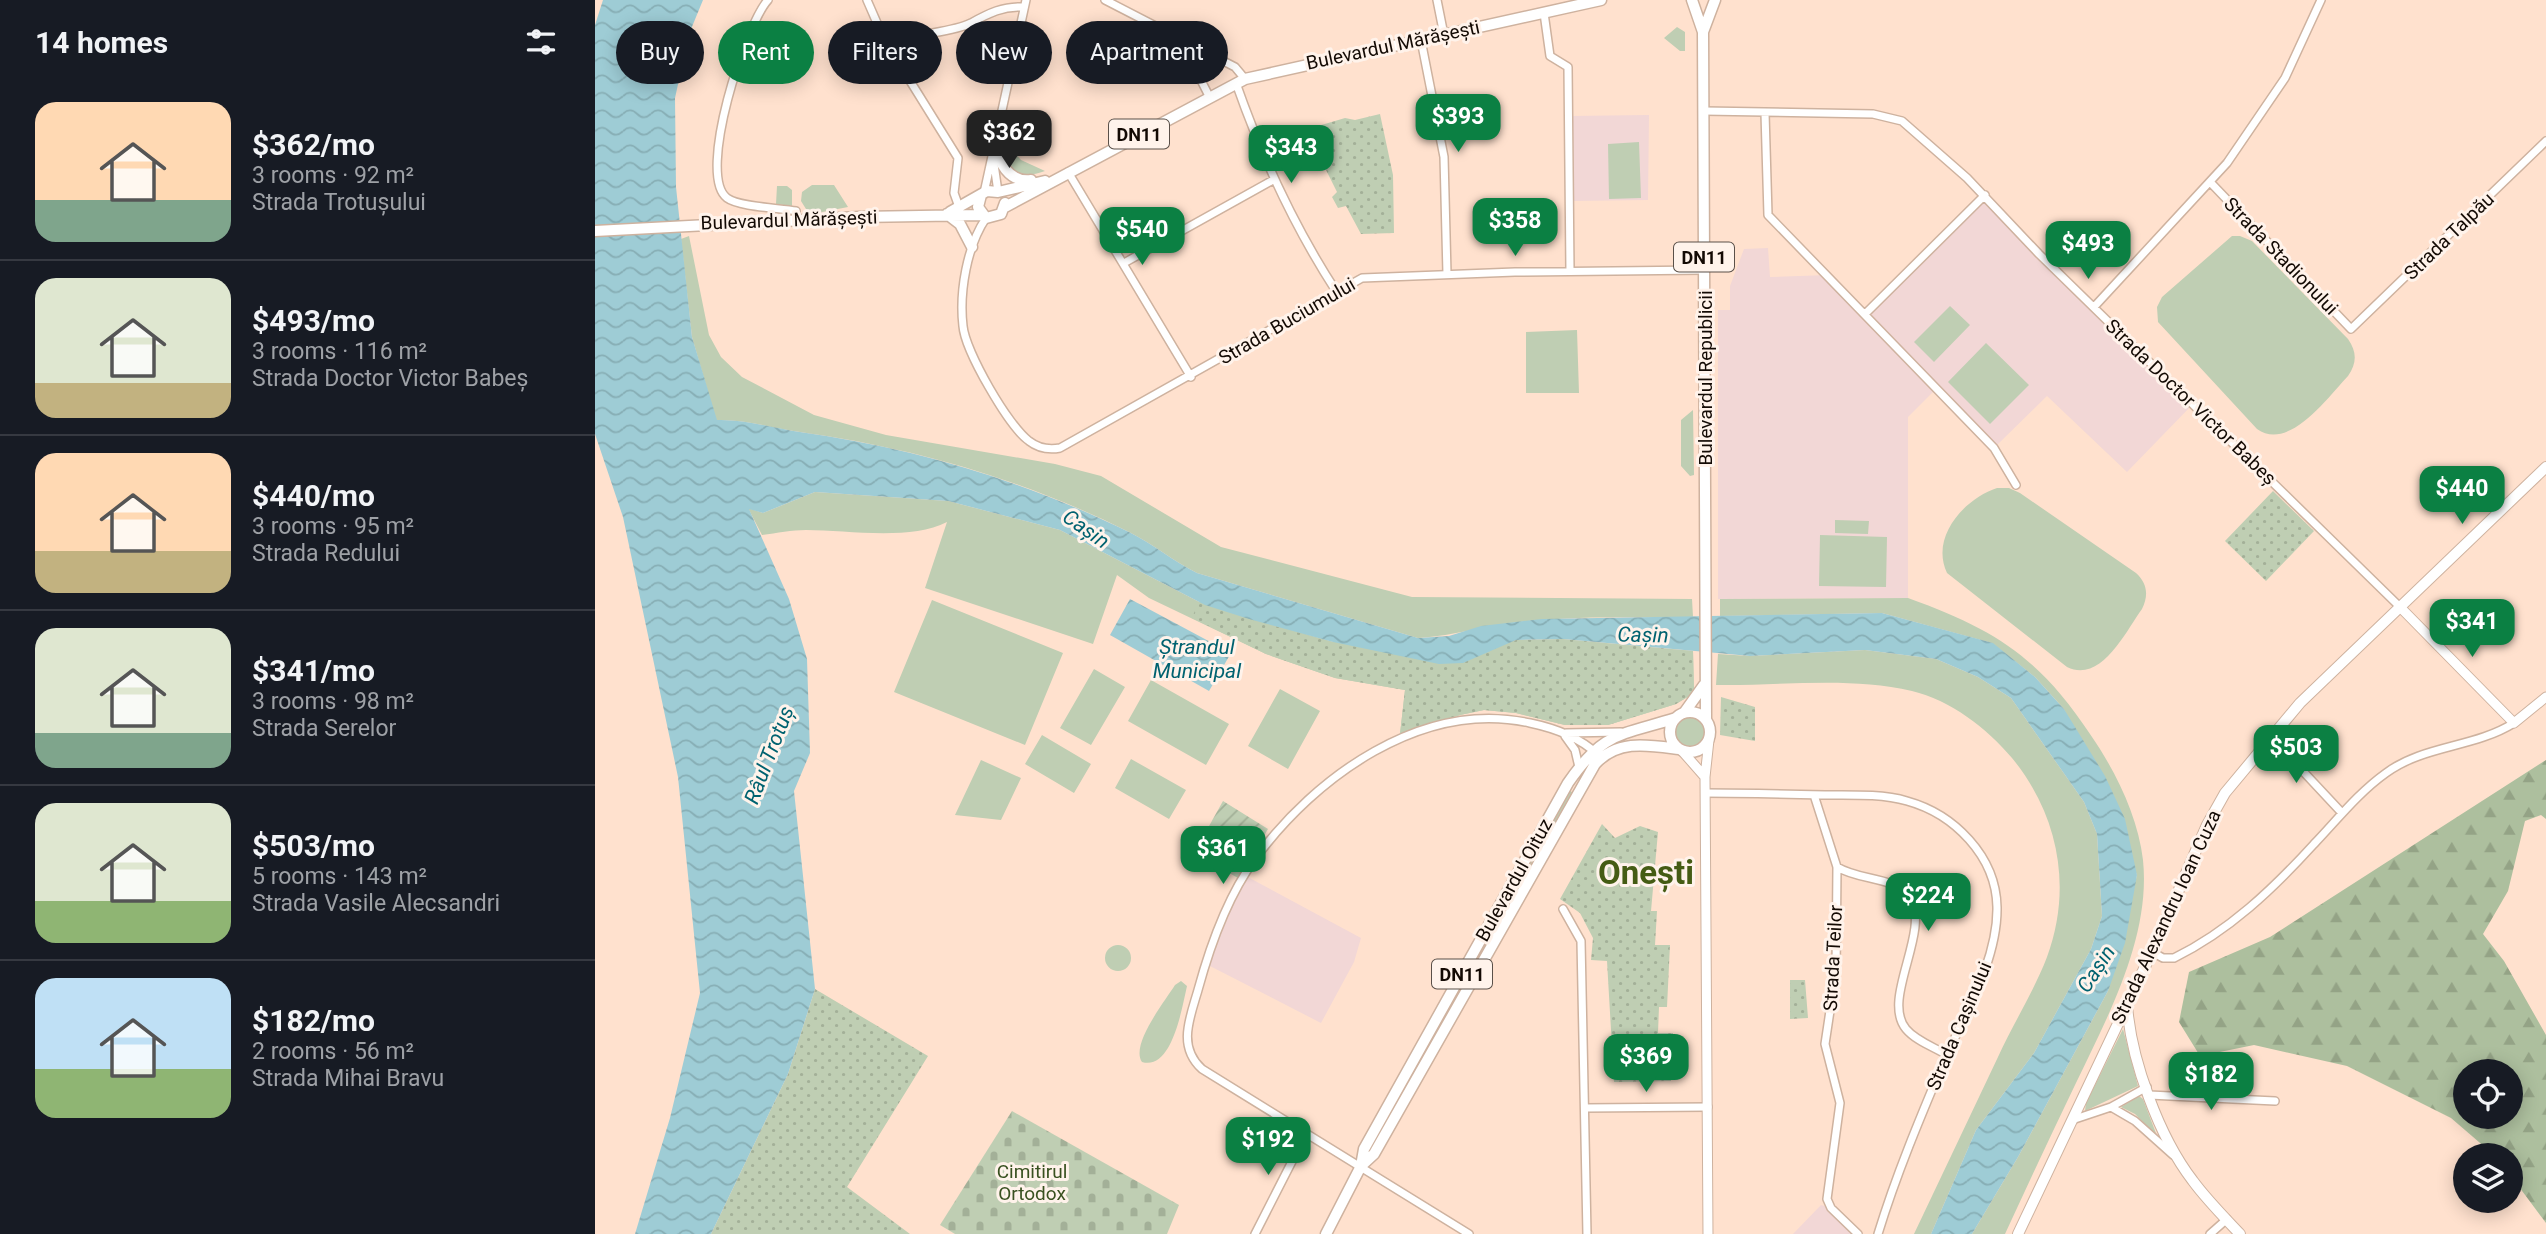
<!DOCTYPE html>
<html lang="en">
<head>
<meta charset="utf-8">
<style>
	:root { --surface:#171b24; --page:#242831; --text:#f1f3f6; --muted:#9ea1a6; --line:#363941; --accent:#0b8043 }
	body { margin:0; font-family:Roboto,sans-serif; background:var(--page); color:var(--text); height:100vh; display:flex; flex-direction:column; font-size:26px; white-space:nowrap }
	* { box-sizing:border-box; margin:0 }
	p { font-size:23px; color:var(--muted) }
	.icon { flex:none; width:38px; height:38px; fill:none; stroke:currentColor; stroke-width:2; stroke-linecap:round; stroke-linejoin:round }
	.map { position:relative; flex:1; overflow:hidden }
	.drawer { display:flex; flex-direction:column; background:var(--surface); width:595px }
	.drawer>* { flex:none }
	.hud { position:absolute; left:21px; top:21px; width:665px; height:63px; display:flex; gap:14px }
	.fabs { position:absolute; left:1858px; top:1059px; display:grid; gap:14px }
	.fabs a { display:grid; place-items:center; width:70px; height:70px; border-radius:50%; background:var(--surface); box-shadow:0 4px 18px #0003; font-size:35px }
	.price { position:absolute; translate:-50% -60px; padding:0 16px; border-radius:14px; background:var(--accent); color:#fff; font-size:23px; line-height:46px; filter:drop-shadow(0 2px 4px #0008) }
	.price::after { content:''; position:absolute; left:50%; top:42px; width:21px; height:16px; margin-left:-10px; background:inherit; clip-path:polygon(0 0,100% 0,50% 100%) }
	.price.current { background:#222; color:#fff }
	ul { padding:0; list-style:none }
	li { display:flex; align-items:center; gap:21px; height:175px; padding:0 35px }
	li+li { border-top:2px solid var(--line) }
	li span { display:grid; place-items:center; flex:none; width:196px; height:140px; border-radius:21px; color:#555 }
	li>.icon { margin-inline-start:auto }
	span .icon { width:84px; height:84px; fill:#fffc; stroke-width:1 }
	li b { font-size:30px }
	h2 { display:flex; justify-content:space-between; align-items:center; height:84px; padding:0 35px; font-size:30px }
	.pill { padding:0 24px; border-radius:32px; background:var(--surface); box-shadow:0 4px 18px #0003; font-size:24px; line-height:63px }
	.pill.current { background:var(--accent); color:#fff }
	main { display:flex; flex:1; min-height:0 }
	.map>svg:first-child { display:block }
</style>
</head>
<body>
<main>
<section class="drawer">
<h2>14 homes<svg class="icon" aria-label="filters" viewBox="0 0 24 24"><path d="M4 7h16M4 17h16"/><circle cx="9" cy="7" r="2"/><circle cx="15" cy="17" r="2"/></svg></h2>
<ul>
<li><span style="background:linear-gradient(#ffd9b3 70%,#7fa58c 0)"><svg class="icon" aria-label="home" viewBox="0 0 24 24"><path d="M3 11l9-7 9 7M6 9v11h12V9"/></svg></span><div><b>$362/mo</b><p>3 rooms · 92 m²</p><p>Strada Trotușului</p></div></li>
<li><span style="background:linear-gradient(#dfe7d0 75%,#c2b280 0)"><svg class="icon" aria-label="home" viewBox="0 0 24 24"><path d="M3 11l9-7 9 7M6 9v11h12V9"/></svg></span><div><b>$493/mo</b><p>3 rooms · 116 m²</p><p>Strada Doctor Victor Babeș</p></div></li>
<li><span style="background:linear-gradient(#ffd9b3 70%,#c2b280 0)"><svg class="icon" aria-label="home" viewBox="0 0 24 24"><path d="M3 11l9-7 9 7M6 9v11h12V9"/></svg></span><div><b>$440/mo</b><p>3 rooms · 95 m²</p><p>Strada Redului</p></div></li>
<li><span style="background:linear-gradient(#dfe7d0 75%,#7fa58c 0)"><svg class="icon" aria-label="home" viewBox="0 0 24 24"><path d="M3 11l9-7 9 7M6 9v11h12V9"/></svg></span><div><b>$341/mo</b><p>3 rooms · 98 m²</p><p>Strada Serelor</p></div></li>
<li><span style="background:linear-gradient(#dfe7d0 70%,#8fb573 0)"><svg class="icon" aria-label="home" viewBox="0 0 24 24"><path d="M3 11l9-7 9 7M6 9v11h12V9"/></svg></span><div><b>$503/mo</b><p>5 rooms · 143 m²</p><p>Strada Vasile Alecsandri</p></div></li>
<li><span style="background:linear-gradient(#bfe0f5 65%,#8fb573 0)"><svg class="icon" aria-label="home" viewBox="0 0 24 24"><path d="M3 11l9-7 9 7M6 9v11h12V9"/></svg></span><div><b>$182/mo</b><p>2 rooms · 56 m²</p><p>Strada Mihai Bravu</p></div></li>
</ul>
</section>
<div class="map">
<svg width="1951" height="1234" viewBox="0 0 1951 1234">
	<defs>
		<pattern id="forest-firs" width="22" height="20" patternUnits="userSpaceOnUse" patternTransform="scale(1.75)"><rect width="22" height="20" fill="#adbf9e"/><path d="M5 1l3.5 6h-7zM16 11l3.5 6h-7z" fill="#94a386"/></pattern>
		<pattern id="cemetery-stones" width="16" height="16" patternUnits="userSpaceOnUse" patternTransform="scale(1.75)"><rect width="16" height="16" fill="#bfceb3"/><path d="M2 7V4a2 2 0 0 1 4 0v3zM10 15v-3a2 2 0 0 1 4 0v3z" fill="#a3b098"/></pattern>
		<pattern id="park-dots" width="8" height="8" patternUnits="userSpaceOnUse" patternTransform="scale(1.75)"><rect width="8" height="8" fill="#bfceb3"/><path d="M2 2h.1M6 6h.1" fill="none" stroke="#a3b098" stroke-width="1.8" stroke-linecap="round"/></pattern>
		<pattern id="garden-furrows" width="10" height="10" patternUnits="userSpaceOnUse" patternTransform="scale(1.75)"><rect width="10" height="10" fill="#bfceb3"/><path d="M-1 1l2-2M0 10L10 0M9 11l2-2" fill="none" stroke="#a3b098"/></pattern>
		<pattern id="water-waves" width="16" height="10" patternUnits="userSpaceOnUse" patternTransform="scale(1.75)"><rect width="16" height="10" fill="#9eccd5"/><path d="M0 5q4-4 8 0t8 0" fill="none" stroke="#87aeb5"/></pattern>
	</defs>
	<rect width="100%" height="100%" fill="#ffe1ce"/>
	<path fill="#f2d7d6" d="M1054,115L1053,200L975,201L974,116Z
		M1390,195L1598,404L1532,472L1452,396L1399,448L1341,389L1313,417V598L1123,599V310H1135V286L1149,249L1173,248L1175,277L1233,275L1270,314Z
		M649,875L766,938L759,962L726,1023L611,964Z
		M1226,1205L1236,1208L1263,1234H1198Z"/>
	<path fill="#bfceb3" d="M1082,27L1090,32V51H1085L1069,38Z
		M408,140L426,160L450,171C424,181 404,170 408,140Z
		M1044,142L1046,198L1014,199L1013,144Z
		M217,185H239L253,207L222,213L211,209L206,201L207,192Z
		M182,186H192L197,190V206L181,204Z
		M94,236L114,335L126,357L147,377L219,415L291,435L460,464L506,476L626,547L817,597L1097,599L1098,617C1047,618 996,616 946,620C904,622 865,635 823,638L602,573C578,561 558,544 534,532C430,480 320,448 205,432C177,428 149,419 121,420L97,337L86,239Z
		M1637,236H1645L1657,241L1753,339C1762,352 1762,363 1753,376C1733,397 1694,452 1662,429L1563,322L1562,307L1567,297Z
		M1355,306L1375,325L1339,362L1319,342Z
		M982,330L984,393H931V332Z
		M1391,343L1434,385L1395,424L1353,382Z
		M1098,410L1099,475L1095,476L1086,466V420Z
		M1402,488H1414L1425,493L1541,573C1552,583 1554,595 1547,609C1531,631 1506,684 1472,667L1352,573C1335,537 1369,499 1402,488Z
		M220,492L353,501L465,530L610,605L738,642L1025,646L1098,651L1099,693L1081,704L1013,725H970L921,713L889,710L865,715L805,734L810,690L740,678L671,654L554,598L522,575L498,644L330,588L352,522C315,541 252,530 211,530C197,530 182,533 167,535L153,508L168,513Z
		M1240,520L1274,521L1273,534L1240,533Z
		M1225,535L1292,537L1291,587L1224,586Z
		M1313,598C1399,629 1444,657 1495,734C1520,770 1543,816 1548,860C1556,938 1512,1018 1480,1085C1456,1135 1433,1184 1410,1234H1377L1423,1157L1513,991L1542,875L1469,709L1440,677L1397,643L1287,613L1125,616V599Z
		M337,600L468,653L430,745L299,692Z
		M1270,650L1341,659L1383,677L1416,698L1489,802L1502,834L1507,916L1496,949L1439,1053L1381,1130L1336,1234H1319C1347,1175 1375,1116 1403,1057C1418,1024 1439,991 1452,957C1478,887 1463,814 1417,758C1392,728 1355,700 1317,691C1254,676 1186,686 1121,685L1123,654L1155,656Z
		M499,669L530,687L496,745L465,728Z
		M556,680L634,724L611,765L533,721Z
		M685,689L725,711L693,769L653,746Z
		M1075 732a20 20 0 1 1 40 0a20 20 0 1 1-40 0Z
		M447,735L496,764L479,793L430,764Z
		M536,759L591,790L574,819L520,788Z
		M386,760L426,778L406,820L360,815Z
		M970,788L982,795L779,1154L769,1149Z
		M510 958a13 13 0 1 1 26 0a13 13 0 1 1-26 0Z
		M586,981L592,986C587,1008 577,1071 547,1062C535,1045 570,1001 580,985Z
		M1528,1029L1543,1086L1490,1111L1491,1103Z
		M1544,1096L1548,1099L1562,1136L1540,1114L1526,1107Z"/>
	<path fill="url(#forest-firs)" fill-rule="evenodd" d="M1951,760V819L1946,815L1930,821L1913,891L1888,934L1909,961L1951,1035V1223L1916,1176V1155H1899L1856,1118L1752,1066L1659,1045L1605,1056L1584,1022L1594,972L1675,937ZM1871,1071H1916V1116H1871Z"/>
	<path fill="url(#cemetery-stones)" d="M417,1111L584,1205L572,1234H360L345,1225Z"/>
	<path fill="url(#park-dots)" d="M785,114L798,175L799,233L766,234L751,206L743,208L737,197L742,192L721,150L711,151L701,131L705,127L713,129L750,118L760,120Z
		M1678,491L1719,531L1671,581L1630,541Z
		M604,601L654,619L738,642L844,664L921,640L968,639L1098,651L1099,693L1081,704L1013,725H970L921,713L889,710L865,715L805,734L810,690L740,678L671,654L597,618Z
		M1126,697L1160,707V741L1125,735Z
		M1007,824L1020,838L1045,826L1063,832L1056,911H1062L1060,945H1075L1072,1007H1064L1063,1033H1078L1076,1081L1019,1082L1012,961L996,960L998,938L985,913L965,899Z
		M1195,980H1210L1213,1018L1195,1019Z
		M220,989L333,1056L252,1187L315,1234H116L193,1074Z"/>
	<path fill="url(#garden-furrows)" d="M628,801L673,829L643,878L599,853Z"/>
	<path fill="url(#water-waves)" d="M8,0H108L94,34L80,98L81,187L97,337L122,420C150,419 177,428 205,432C320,448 430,481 534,532C558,544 578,561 602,573L823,638L854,636L886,626L947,619L1287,613L1398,643L1440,677L1469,709L1510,776L1530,819L1542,875L1530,943L1513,991L1423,1157L1377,1234H1336L1381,1130L1439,1053L1496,949L1507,916L1502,834L1489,802L1416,698L1383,677L1341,659L1270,650L1155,656L968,639L921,640L868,663L844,664L738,642L654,619L610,605L465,530L353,501L220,492L168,513L154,509L194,599L212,659L215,753L199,791L220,989L193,1074L116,1234H40L75,1118L105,993L83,777L28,517L0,434V25Z
		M535,599L636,653L614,691L515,635Z"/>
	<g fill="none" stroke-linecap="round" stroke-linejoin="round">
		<g stroke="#ceb29f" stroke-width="10">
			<path id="minor" d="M173,0C151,24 101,175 132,198C144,207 185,208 201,211
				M272,0L289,39L363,158L359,193L364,207
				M510,0L640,67L650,79
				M842,0L849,35
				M949,13L955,56L973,67L975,271
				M326,35C341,32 362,30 376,23C394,13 408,6 429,7
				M585,39L614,96
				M826,40L849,157L852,274
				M641,83C667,157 698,225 741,291
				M1109,111L1278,114L1307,121L1372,178L1444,254L1804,606
				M1170,113L1173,215L1399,448L1421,485
				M398,157L403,192
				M473,172L596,377
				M1616,183L1756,329L1951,141
				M389,193L431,0
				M391,218C372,246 364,292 368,326C370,351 414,427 434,441C443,448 454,450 465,448L767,278L920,272L1109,270
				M529,263L678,180
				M1499,307L1632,163L1690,78L1726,0
				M1270,314L1390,195
				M971,733L1026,732
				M970,736L980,750L984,767
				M1675,736L1747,813
				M1111,793C1152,793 1192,794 1233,795C1258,795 1288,794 1312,801C1359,814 1401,856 1402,907C1403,959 1370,1014 1349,1061C1325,1118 1301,1175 1283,1234
				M1219,795L1242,867L1241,971L1230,1044L1245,1103L1232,1199L1236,1208L1263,1234
				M1242,867C1265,881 1298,876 1316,897C1335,934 1286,999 1311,1029C1321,1041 1339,1047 1352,1055
				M968,909L986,941L992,1234
				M1557,952L1568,958H1579C1634,931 1678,889 1719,844C1742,820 1763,793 1791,773C1829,745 1879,748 1919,723
				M1554,1095L1680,1101
				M1516,1107L1552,1087
				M990,1108L1113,1107
				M1477,1120L1516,1107L1540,1121L1578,1155
				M660,1234L711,1134
				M874,1234L607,1069C582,1046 595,1018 603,990C615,946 632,897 660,859C720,777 827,699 935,723C959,728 984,737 1002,754
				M1615,1234L1632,1219"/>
		</g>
		<g stroke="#ceb29f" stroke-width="11">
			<path id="tertiary" d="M1804,606L1919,723L1951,697
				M1088,752L1110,777
				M1113,1234L1110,777L1114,740"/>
		</g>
		<g stroke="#ceb29f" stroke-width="12">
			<path id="secondary" d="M1532,1005C1536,1060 1564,1137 1598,1181C1612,1200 1629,1217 1645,1234
				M1423,1234L1557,952L1612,825L1630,793L1705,703L1951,467"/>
		</g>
		<g stroke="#ceb29f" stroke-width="13">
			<path id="primary" d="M1097,0L1108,32L1111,719
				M1108,32L1120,0
				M398,143C404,161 413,183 436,180
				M386,195L383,207L391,218L406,214L410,203
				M410,207L650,79L1006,0
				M355,212L392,191L403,192L450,181
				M352,214L365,224L377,247
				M0,231L264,217L387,215
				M1075 732a20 20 0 1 1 40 0a20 20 0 1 1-40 0Z
				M1089,713L1109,685
				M766,1166L779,1154L1000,764C1023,739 1053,745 1084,749
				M731,1234L766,1166L769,1149L973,783C1009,731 1024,736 1081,718"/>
		</g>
		<use href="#minor" stroke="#fff" stroke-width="7"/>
		<use href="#tertiary" stroke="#fff" stroke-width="9"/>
		<use href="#secondary" stroke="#fff" stroke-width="10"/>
		<use href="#primary" stroke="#fff" stroke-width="10"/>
	</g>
	<g text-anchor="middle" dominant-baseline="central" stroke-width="6" stroke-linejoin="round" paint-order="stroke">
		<g fill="#fff3eb" stroke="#5a5049" stroke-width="2">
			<rect x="514" y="119.5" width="60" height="29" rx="5"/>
			<rect x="1079" y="242.5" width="60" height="29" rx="5"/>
			<rect x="837" y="959.5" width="60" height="29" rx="5"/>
		</g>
		<g font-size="18" font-weight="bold" fill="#130a04">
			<text x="544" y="134">DN11</text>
			<text x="1109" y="257">DN11</text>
			<text x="867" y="974">DN11</text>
		</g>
		<g font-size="19" fill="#130a04" stroke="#fff3eb">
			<text transform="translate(798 45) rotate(-12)">Bulevardul Mărășești</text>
			<text transform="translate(194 220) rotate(-2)">Bulevardul Mărășești</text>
			<text transform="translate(1854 236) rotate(-44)">Strada Talpău</text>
			<text transform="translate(1686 256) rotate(46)">Strada Stadionului</text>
			<text transform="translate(692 321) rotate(-30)">Strada Buciumului</text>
			<text transform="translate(1110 378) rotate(-90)">Bulevardul Republicii</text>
			<text transform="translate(1596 402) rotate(44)">Strada Doctor Victor Babeș</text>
			<text transform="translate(919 880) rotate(-61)">Bulevardul Oituz</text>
			<text transform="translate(1571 917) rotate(-65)">Strada Alexandru Ioan Cuza</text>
			<text transform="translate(1238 958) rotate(-87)">Strada Teilor</text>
			<text transform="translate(1364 1026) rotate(-67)">Strada Cașinului</text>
		</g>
		<g font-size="19" fill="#395120" stroke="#fff3eb">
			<text x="437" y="1171">Cimitirul<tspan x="437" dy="22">Ortodox</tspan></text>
		</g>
		<g font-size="21" font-style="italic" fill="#006270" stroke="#fff3eb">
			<text transform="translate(491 529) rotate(35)">Cașin</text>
			<text transform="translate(1048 635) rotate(1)">Cașin</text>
			<text x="602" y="647">Ștrandul<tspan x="602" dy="24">Municipal</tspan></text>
			<text transform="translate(174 755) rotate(-69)">Râul Trotuș</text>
			<text transform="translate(1501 969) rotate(-57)">Cașin</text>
		</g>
		<g font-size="33" font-weight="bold" fill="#455c14" stroke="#fff3eb">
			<text x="1051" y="872">Onești</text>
		</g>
	</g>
</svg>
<div class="fabs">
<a><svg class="icon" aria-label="locate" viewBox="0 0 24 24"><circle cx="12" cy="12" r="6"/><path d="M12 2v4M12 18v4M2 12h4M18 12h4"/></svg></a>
<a><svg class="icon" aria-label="layers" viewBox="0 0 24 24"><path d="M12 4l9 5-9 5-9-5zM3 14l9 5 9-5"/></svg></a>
</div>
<b class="price" style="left:863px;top:154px">$393</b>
<b class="price current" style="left:414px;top:170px">$362</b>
<b class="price" style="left:696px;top:185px">$343</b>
<b class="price" style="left:920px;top:258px">$358</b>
<b class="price" style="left:547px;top:267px">$540</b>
<b class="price" style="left:1493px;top:281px">$493</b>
<b class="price" style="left:1867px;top:526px">$440</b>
<b class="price" style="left:1877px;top:659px">$341</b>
<b class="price" style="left:1701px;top:785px">$503</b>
<b class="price" style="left:628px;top:886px">$361</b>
<b class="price" style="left:1333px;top:933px">$224</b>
<b class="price" style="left:1051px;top:1094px">$369</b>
<b class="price" style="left:1616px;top:1112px">$182</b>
<b class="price" style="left:673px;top:1177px">$192</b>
<div class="hud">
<a class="pill">Buy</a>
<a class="pill current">Rent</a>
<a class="pill">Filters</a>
<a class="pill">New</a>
<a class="pill">Apartment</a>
</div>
</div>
</main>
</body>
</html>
